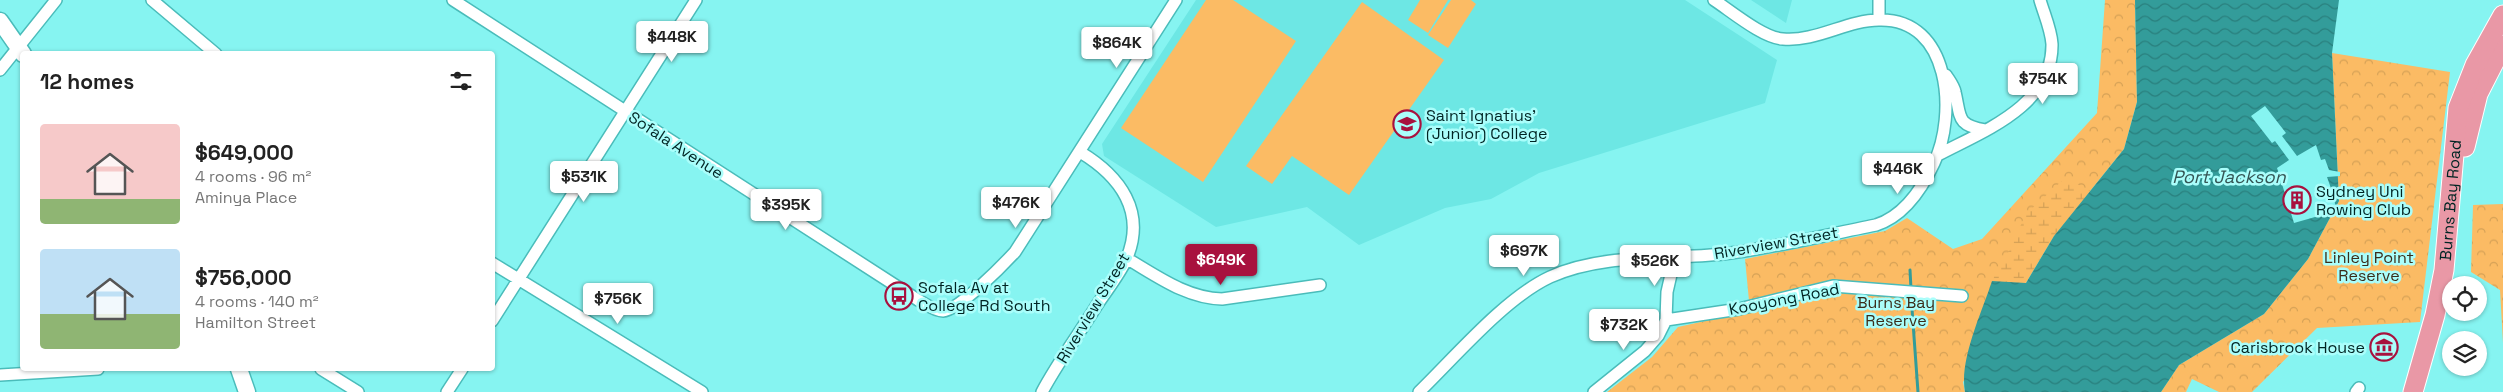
<!DOCTYPE html>
<html lang="en">
<head>
<meta charset="utf-8">
<style>
	:root { --surface:#fff; --page:#f2f2f2; --text:#222; --muted:#767676; --accent:#a8113e }
	body { margin:0; font-family:"Space Grotesk",sans-serif; background:var(--page); color:var(--text); height:100vh; display:flex; flex-direction:column; font-size:19px; white-space:nowrap }
	* { box-sizing:border-box; margin:0 }
	p { font-size:16px; color:var(--muted) }
	.icon { flex:none; width:28px; height:28px; fill:none; stroke:currentColor; stroke-width:2; stroke-linecap:round; stroke-linejoin:round }
	.map { position:relative; flex:1; overflow:hidden }
	.details { position:absolute; left:20px; top:51px; width:475px; height:320px; display:flex; flex-direction:column; background:var(--surface); border-radius:5px; box-shadow:0 1px 4px #0004 }
	.details>* { flex:none }
	.controls { position:absolute; left:2442px; top:276px; display:grid; gap:10px }
	.controls a { display:grid; place-items:center; width:45px; height:45px; border-radius:50%; background:var(--surface); box-shadow:0 1px 4px #0004; font-size:25px }
	.price { position:absolute; translate:-50% -42px; padding:0 11px; border-radius:5px; background:#fff; color:#222; font-size:16px; line-height:32px; filter:drop-shadow(0 1px 2px #0008) }
	.price::after { content:''; position:absolute; left:50%; top:30px; width:15px; height:11px; margin-left:-8px; background:inherit; clip-path:polygon(0 0,100% 0,50% 100%) }
	.price.active { background:var(--accent); color:#fff }
	ul { padding:0; list-style:none }
	li { display:flex; align-items:center; gap:15px; height:125px; padding:0 20px }
	li span { display:grid; place-items:center; flex:none; width:140px; height:100px; border-radius:5px; color:#555 }
	li>.icon { margin-inline-start:auto }
	span .icon { width:60px; height:60px; fill:#fffc; stroke-width:1 }
	li b { font-size:21px }
	h2 { display:flex; justify-content:space-between; align-items:center; height:60px; padding:0 20px; font-size:21px }
	.map>svg:first-child { display:block }
</style>
</head>
<body>
<div class="map">
<svg width="2503" height="392" viewBox="0 0 2503 392">
	<defs>
		<pattern id="forest-crowns" width="20" height="18" patternUnits="userSpaceOnUse" patternTransform="scale(1.25)"><rect width="20" height="18" fill="#fbbb64"/><path d="M2 6a3 3 0 1 1 6 0M12 15a3 3 0 1 1 6 0" fill="none" stroke="#d5a156"/></pattern>
		<pattern id="wetland-marsh" width="20" height="14" patternUnits="userSpaceOnUse" patternTransform="scale(1.25)"><rect width="20" height="14" fill="#fbbb64"/><path d="M1 5h8M5 5V1M11 12h8M15 12V8" fill="none" stroke="#d5a156"/></pattern>
		<pattern id="water-waves" width="16" height="10" patternUnits="userSpaceOnUse" patternTransform="scale(1.25)"><rect width="16" height="10" fill="#339c9a"/><path d="M0 5q4-4 8 0t8 0" fill="none" stroke="#297f7d"/></pattern>
	</defs>
	<rect width="100%" height="100%" fill="#86f4f1"/>
	<path fill="#6de7e4" d="M1196,0H1685L1777,60L1765,103L1539,173L1491,199L1445,208L1359,245L1307,207L1216,227L1104,156L1102,144Z
		M1751,0H1792L1786,23Z"/>
	<path fill="#fbbb64" d="M1206,0H1233L1296,41L1203,182L1121,128Z
		M1420,0H1448L1428,33L1408,20Z
		M1451,0H1471L1476,4L1448,48L1428,35Z
		M1362,2L1444,60L1349,195L1292,156L1272,184L1246,166Z"/>
	<path fill="url(#forest-crowns)" d="M2105,0H2135L2137,102L2124,149L2054,236L1963,382L1965,392H1607L1652,357L1678,327L1750,311L1745,259L1885,231L1907,218L1953,249L1982,239L2097,113Z
		M2332,53L2450,72L2420,322L2317,328L2252,392H2219L2192,379L2186,392H2161L2179,365L2264,314L2308,259L2339,201Z
		M2503,204V343L2500,290L2471,272L2473,205Z"/>
	<path fill="url(#wetland-marsh)" d="M2065,178L2091,191L2054,236L2026,283L1992,281L2013,244L2025,215Z"/>
	<path fill="url(#water-waves)" d="M2135,0H2339L2332,53L2339,201L2308,259L2264,314L2179,365L2161,392H1965C1959,360 1982,312 1992,281L2026,283L2054,236L2124,149L2137,102Z"/>
	<path fill="#86f4f1" d="M2265,106L2286,133L2282,136L2297,156L2316,145L2321,160L2325,159L2329,170L2340,172V176L2327,177L2333,194L2341,190V194L2334,197L2336,211L2294,223L2277,168L2289,160L2275,141L2272,143L2251,116Z"/>
	<g fill="none" stroke-linecap="round" stroke-linejoin="round">
		<path stroke="#339c9a" stroke-width="3" d="M1910,270L1911,289
			M1911,295L1918,392"/>
		<g stroke="#4abcba" stroke-width="14">
			<path id="street" d="M152,0L216,54
				M453,0L918,300C926,304 934,311 943,311C959,310 1003,265 1015,252L1176,0
				M1879,0V20
				M0,70L56,0
				M1946,75C1949,80 1954,86 1955,92C1961,117 1956,125 1985,130
				M1938,155C1983,131 2053,106 2052,44C2051,29 2044,14 2040,0
				M1126,258C1157,276 1186,298 1222,299L1320,285
				M492,263L702,392
				M1666,320L1739,309L1833,286L1962,296
				M492,321L696,0
				M321,369L358,392
				M0,375L98,369
				M447,392L462,369
				M1042,392C1058,362 1079,334 1097,305C1107,290 1119,275 1126,260C1147,212 1120,176 1080,152
				M1419,392C1456,356 1505,298 1550,277C1603,253 1666,260 1723,254C1774,248 1825,235 1876,225C1904,216 1922,189 1934,163C1957,115 1951,18 1879,20C1847,20 1816,42 1783,39C1763,38 1731,11 1714,0
				M1594,392L1645,351L1658,336L1666,320L1667,292L1675,257
				M2356,392L2359,388"/>
		</g>
		<g stroke="#4abcba" stroke-width="19">
			<path id="secondary" d="M0,21L23,54
				M239,369L247,392"/>
		</g>
		<g stroke="#fff" stroke-width="21">
			<g id="primary">
				<path d="M2465,147L2478,94L2503,45"/>
				<path id="s1" d="M2413,392L2435,315L2444,270L2458,108L2475,65L2503,15"/>
			</g>
		</g>
		<use href="#street" stroke="#fff" stroke-width="11"/>
		<use href="#secondary" stroke="#fff" stroke-width="16"/>
		<use href="#primary" stroke="#e998a6" stroke-width="19"/>
	</g>
	<defs>
		<g id="school-ring" transform="scale(1.4375)"><circle r="9.5" fill="#aafefb" stroke="#a8113e" stroke-width="1.5"/><path d="M0-5L7-2L0 1L-7-2ZM-4 1L0 2.5L4 1V4Q0 6-4 4Z" fill="#a8113e"/></g>
		<g id="building-ring" transform="scale(1.4375)"><circle r="9.5" fill="#aafefb" stroke="#a8113e" stroke-width="1.5"/><path d="M-4-6H4V6H1V3H-1V6H-4ZM-2.5-4.3h1.7v1.8h-1.7ZM.8-4.3h1.7v1.8H.8ZM-2.5-1h1.7V.8h-1.7ZM.8-1h1.7V.8H.8Z" fill="#a8113e"/></g>
		<g id="bus-ring" transform="scale(1.4375)"><circle r="9.5" fill="#aafefb" stroke="#a8113e" stroke-width="1.5"/><path d="M-5-6H5V4H4V6H2V4H-2V6H-4V4H-5ZM-3.5-4V0h7V-4ZM-3.5 1.2v1.5H-2V1.2ZM2 1.2v1.5H3.5V1.2Z" fill="#a8113e"/></g>
		<g id="museum-ring" transform="scale(1.4375)"><circle r="9.5" fill="#aafefb" stroke="#a8113e" stroke-width="1.5"/><path d="M0-6L6-3V-2H-6V-3ZM-5-1h2V3h-2ZM-1-1h2V3h-2ZM3-1h2V3H3ZM-6 4H6V6H-6Z" fill="#a8113e"/></g>
	</defs>
	<g fill-rule="evenodd">
		<use href="#school-ring" x="1407" y="124"/>
		<use href="#building-ring" x="2297" y="200"/>
		<use href="#bus-ring" x="899" y="296"/>
		<use href="#museum-ring" x="2384" y="347"/>
	</g>
	<g text-anchor="middle" dominant-baseline="central" stroke-width="5" stroke-linejoin="round" paint-order="stroke">
		<g font-size="16" fill="#002423" stroke="#aafefb" text-anchor="start">
			<text x="1426" y="115">Saint Ignatius'<tspan x="1426" dy="18">(Junior) College</tspan></text>
			<text x="2316" y="191">Sydney Uni<tspan x="2316" dy="18">Rowing Club</tspan></text>
			<text x="918" y="287">Sofala Av at<tspan x="918" dy="18">College Rd South</tspan></text>
			<text x="2365" y="347" text-anchor="end">Carisbrook House</text>
		</g>
		<g font-size="16" fill="#002423" stroke="#aafefb">
			<text transform="translate(676 145) rotate(33)">Sofala Avenue</text>
			<text stroke="none"><textPath href="#s1" startOffset="196">Burns Bay Road</textPath></text>
			<text transform="translate(1776 243) rotate(-10)">Riverview Street</text>
			<text transform="translate(1784 299) rotate(-11)">Kooyong Road</text>
			<text transform="translate(1093 308) rotate(-59)">Riverview Street</text>
		</g>
		<g font-size="16" fill="#3b2d1a" stroke="#aafefb">
			<text x="2369" y="257">Linley Point<tspan x="2369" dy="18">Reserve</tspan></text>
			<text x="1896" y="302">Burns Bay<tspan x="1896" dy="18">Reserve</tspan></text>
		</g>
		<g font-size="18" font-style="italic" fill="#355554" stroke="#aafefb">
			<text x="2229" y="176">Port Jackson</text>
		</g>
	</g>
</svg>
<div class="controls">
<a><svg class="icon" aria-label="locate" viewBox="0 0 24 24"><circle cx="12" cy="12" r="6"/><path d="M12 2v4M12 18v4M2 12h4M18 12h4"/></svg></a>
<a><svg class="icon" aria-label="layers" viewBox="0 0 24 24"><path d="M12 4l9 5-9 5-9-5zM3 14l9 5 9-5"/></svg></a>
</div>
<b class="price" style="left:672px;top:63px">$448K</b>
<b class="price" style="left:1117px;top:69px">$864K</b>
<b class="price" style="left:2043px;top:105px">$754K</b>
<b class="price" style="left:1898px;top:195px">$446K</b>
<b class="price" style="left:584px;top:203px">$531K</b>
<b class="price" style="left:1016px;top:229px">$476K</b>
<b class="price" style="left:786px;top:231px">$395K</b>
<b class="price" style="left:1524px;top:277px">$697K</b>
<b class="price active" style="left:1221px;top:286px">$649K</b>
<b class="price" style="left:1655px;top:287px">$526K</b>
<b class="price" style="left:618px;top:325px">$756K</b>
<b class="price" style="left:1624px;top:351px">$732K</b>
<section class="details">
<h2>12 homes<svg class="icon" aria-label="filters" viewBox="0 0 24 24"><path d="M4 7h16M4 17h16"/><circle cx="9" cy="7" r="2"/><circle cx="15" cy="17" r="2"/></svg></h2>
<ul>
<li><span style="background:linear-gradient(#f6c9c9 75%,#8fb573 0)"><svg class="icon" aria-label="home" viewBox="0 0 24 24"><path d="M3 11l9-7 9 7M6 9v11h12V9"/></svg></span><div><b>$649,000</b><p>4 rooms · 96 m²</p><p>Aminya Place</p></div></li>
<li><span style="background:linear-gradient(#bfe0f5 65%,#8fb573 0)"><svg class="icon" aria-label="home" viewBox="0 0 24 24"><path d="M3 11l9-7 9 7M6 9v11h12V9"/></svg></span><div><b>$756,000</b><p>4 rooms · 140 m²</p><p>Hamilton Street</p></div></li>
</ul>
</section>
</div>
</body>
</html>
